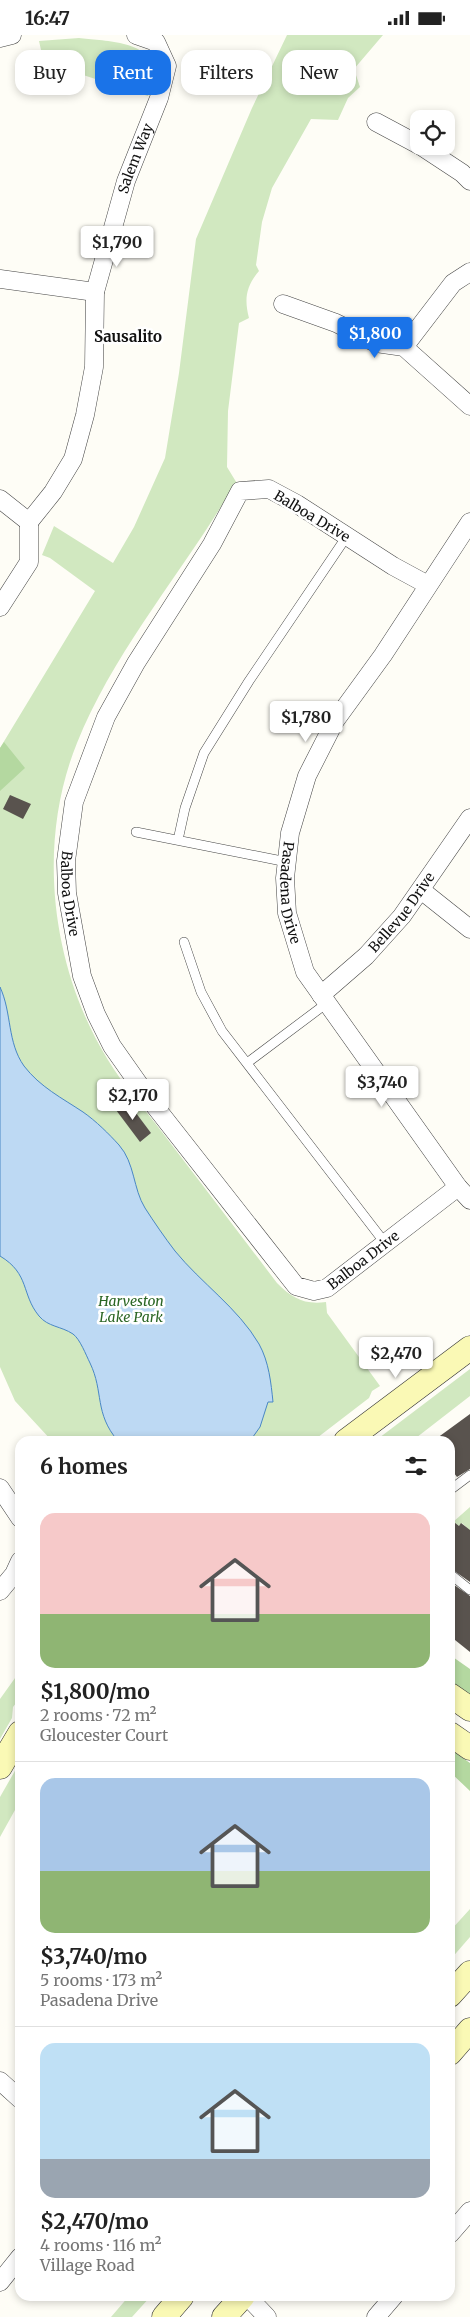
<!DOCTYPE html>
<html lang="en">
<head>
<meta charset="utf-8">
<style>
	:root { --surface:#fff; --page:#f6f6f6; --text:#222; --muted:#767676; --line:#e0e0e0; --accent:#1a73e8 }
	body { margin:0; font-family:Merriweather,serif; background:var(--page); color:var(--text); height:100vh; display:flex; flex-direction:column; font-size:19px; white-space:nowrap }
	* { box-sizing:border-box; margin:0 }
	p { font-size:16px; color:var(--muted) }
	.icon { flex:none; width:28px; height:28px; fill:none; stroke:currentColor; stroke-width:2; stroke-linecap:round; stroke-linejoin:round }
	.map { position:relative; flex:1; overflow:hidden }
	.panel { position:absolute; left:15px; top:1401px; width:440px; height:865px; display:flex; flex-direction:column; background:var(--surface); border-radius:15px; box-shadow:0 2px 8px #0003 }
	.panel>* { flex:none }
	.guide { position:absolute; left:15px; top:15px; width:440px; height:45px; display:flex; gap:10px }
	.fabs { position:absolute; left:410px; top:75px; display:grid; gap:10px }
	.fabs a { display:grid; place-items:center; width:45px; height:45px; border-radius:10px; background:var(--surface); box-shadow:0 2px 8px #0003; font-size:25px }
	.price { position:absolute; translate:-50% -42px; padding:0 11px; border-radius:5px; background:#fff; color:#222; font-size:16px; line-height:32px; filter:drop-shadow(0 1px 2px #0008) }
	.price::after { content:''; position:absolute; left:50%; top:30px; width:15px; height:11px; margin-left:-8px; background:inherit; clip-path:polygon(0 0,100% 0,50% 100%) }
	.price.current { background:var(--accent); color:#fff }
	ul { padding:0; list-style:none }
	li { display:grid; align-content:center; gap:10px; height:265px; padding:0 25px }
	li+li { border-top:1px solid var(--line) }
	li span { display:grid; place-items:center; height:155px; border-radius:15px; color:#555 }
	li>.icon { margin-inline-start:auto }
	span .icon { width:90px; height:90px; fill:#fffc; stroke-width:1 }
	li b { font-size:21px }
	h2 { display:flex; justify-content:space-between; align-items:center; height:60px; padding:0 25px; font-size:21px }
	.chip { padding:0 18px; border-radius:15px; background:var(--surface); box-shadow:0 2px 8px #0003; font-size:18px; line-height:45px }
	.chip.current { background:var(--accent); color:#fff }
	.status { display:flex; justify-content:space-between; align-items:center; height:35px; padding:0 25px; background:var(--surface); direction:ltr }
	.status svg { height:14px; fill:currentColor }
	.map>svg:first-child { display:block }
</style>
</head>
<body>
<div class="status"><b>16:47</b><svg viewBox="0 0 49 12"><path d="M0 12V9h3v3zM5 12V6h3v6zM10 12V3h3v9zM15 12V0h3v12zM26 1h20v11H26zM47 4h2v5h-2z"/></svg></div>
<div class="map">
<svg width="470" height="2282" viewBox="0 0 470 2282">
	<rect width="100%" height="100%" fill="#fefdf6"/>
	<path fill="#d1e8c0" d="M287,0H383L354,34L360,52L348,63L338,85L311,84L272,153L262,187L256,230L259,236C246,251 244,264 249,283L239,288L228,376L227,432L238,450L227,462C177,544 113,619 77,708C36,809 51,933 108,1025C123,1050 144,1073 162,1097C200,1147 239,1198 277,1248C292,1263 304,1270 326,1267L327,1278L380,1351L372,1356L369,1363L313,1406H52L15,1366L0,1332V713L95,556L50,523L42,520L54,491L113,528L134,492L165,423L179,338L196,204L252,73Z
		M79,3C101,6 150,5 153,34C154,43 150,52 148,61L80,39L60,42L15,28L23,21L41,15L39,6Z
		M470,1334V1361L412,1406H375Z
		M470,1472V1496L462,1488L459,1491L453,1487Z
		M20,1636V1663L13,1672L12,1683L0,1704V1664Z
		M20,1727V1766L0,1802V1762Z
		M470,1874V1902L450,1925V1896Z
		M129,2261H151L132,2282H111Z"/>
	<path fill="#b4d8a0" d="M4,707L25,733L0,756V713Z
		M450,1620L470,1634V1662L450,1647Z
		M450,1714L470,1728V1756L450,1737Z"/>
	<path fill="#bdd9f3" stroke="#4987c5" d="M0,952C12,978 7,1007 24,1031C40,1052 62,1063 83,1077C96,1086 109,1099 119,1110C135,1128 133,1154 145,1173C154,1187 165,1203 175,1216C201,1248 238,1273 259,1309C269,1327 271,1348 273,1367H268L260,1392L250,1406H118C94,1378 104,1357 90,1328C86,1320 80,1304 73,1299C61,1291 48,1292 39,1281C21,1259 30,1239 0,1221Z"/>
	<path fill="#59534e" d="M10,760L31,769L23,784L3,774Z
		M127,1066L151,1098L140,1107L116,1075Z
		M470,1379V1434L457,1442L450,1433V1406H433Z
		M450,1484L459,1491L461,1488L470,1495V1547L450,1533Z
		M450,1547L470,1561V1617L450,1601Z"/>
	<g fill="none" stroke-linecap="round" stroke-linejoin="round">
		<g stroke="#444" stroke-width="10">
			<path id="lane" d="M136,797L287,827
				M178,805L185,773L204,718L249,646L347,501
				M184,907L201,957L222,996L385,1208
				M247,1028L327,968
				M450,1455L470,1440
				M450,1539L470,1555"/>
		</g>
		<g stroke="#444" stroke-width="19">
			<g id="street">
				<path d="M0,3L12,0"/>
				<path d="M376,87L419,110"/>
				<path d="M421,111L462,138L470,146"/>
				<path d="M0,244L95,257"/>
				<path d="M283,269L336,288L376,308L404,312L470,371"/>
				<path d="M404,312L453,248L470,237"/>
				<path d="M0,464L29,487"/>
				<path id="s1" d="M29,487L53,457L73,424L85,380L94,332L95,257L126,146L159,63L167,31L156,7L136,0"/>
				<path id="s2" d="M470,487L383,620L335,686L307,741L290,798L285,843L287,878L305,937L458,1152L470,1165"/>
				<path id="s3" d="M428,550L393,531L297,469L269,454L240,456L212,509L136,628L106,682L74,767L66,826L67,858L82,941L96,979L112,1011L150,1065L296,1251L314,1256L327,1253L458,1152"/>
				<path d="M0,572L29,527V487"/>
				<path d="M421,855L470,894"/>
				<path id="s4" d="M321,960L366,921L402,881L470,783"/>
				<path d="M0,1453L20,1483"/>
				<path d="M0,1556L14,1539L20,1526"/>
				<path d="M0,2046L20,2064"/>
				<path d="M450,2199L470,2176"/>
				<path d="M0,2247L20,2222"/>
				<path d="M247,2261L267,2282"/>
				<path d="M376,2282L394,2261"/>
			</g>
		</g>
		<g stroke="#333" stroke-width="25">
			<path id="secondary" d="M346,1406L470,1313
				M450,1660L470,1674
				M450,1699L470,1713
				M0,1732L20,1698
				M450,1960L470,1938
				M450,2018L470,1995
				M164,2282L182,2261
				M224,2282L243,2261"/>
		</g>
		<use href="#lane" stroke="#fff" stroke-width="9"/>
		<use href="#street" stroke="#fff" stroke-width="18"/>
		<use href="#secondary" stroke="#faf9b5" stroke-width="24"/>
	</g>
	<g text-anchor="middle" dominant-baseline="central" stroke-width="5" stroke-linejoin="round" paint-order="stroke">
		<g font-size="14" fill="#111" stroke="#fff">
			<text stroke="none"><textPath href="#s1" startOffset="386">Salem Way</textPath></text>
			<text transform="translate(312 481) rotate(31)">Balboa Drive</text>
			<text stroke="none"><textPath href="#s3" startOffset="661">Balboa Drive</textPath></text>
			<text stroke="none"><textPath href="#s2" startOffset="422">Pasadena Drive</textPath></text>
			<text stroke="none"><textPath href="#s4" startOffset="116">Bellevue Drive</textPath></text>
			<text stroke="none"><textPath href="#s3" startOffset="1201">Balboa Drive</textPath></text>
		</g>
		<g font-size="14" font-style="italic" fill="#2b6624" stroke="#fff">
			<text x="131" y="1266">Harveston<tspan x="131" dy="16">Lake Park</tspan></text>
		</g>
		<g font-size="15" font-weight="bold" fill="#111" stroke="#fff">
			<text x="128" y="301">Sausalito</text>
		</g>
	</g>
</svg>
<div class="fabs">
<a><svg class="icon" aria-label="locate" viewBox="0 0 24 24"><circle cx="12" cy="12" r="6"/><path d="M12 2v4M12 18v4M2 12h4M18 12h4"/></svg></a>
</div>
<b class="price" style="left:117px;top:233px">$1,790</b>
<b class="price current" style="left:375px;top:324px">$1,800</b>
<b class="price" style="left:306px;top:708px">$1,780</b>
<b class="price" style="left:382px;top:1073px">$3,740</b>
<b class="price" style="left:133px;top:1086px">$2,170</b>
<b class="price" style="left:396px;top:1344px">$2,470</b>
<div class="guide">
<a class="chip">Buy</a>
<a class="chip current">Rent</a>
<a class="chip">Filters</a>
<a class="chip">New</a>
</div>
<section class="panel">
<h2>6 homes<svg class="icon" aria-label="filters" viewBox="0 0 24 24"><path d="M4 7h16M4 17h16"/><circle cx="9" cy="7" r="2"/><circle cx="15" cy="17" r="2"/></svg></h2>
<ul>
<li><span style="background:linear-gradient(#f6c9c9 65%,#8fb573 0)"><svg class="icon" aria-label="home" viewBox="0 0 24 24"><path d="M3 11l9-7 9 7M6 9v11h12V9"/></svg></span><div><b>$1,800/mo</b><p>2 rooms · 72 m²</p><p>Gloucester Court</p></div></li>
<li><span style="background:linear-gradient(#a9c7e8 60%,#8fb573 0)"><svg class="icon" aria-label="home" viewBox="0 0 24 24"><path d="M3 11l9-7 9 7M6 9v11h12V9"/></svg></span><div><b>$3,740/mo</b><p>5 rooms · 173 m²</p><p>Pasadena Drive</p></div></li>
<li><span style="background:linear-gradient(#bfe0f5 75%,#9aa5b1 0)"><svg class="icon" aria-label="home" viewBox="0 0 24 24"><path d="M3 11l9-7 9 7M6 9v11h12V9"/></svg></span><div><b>$2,470/mo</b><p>4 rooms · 116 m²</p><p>Village Road</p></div></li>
</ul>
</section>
</div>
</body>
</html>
